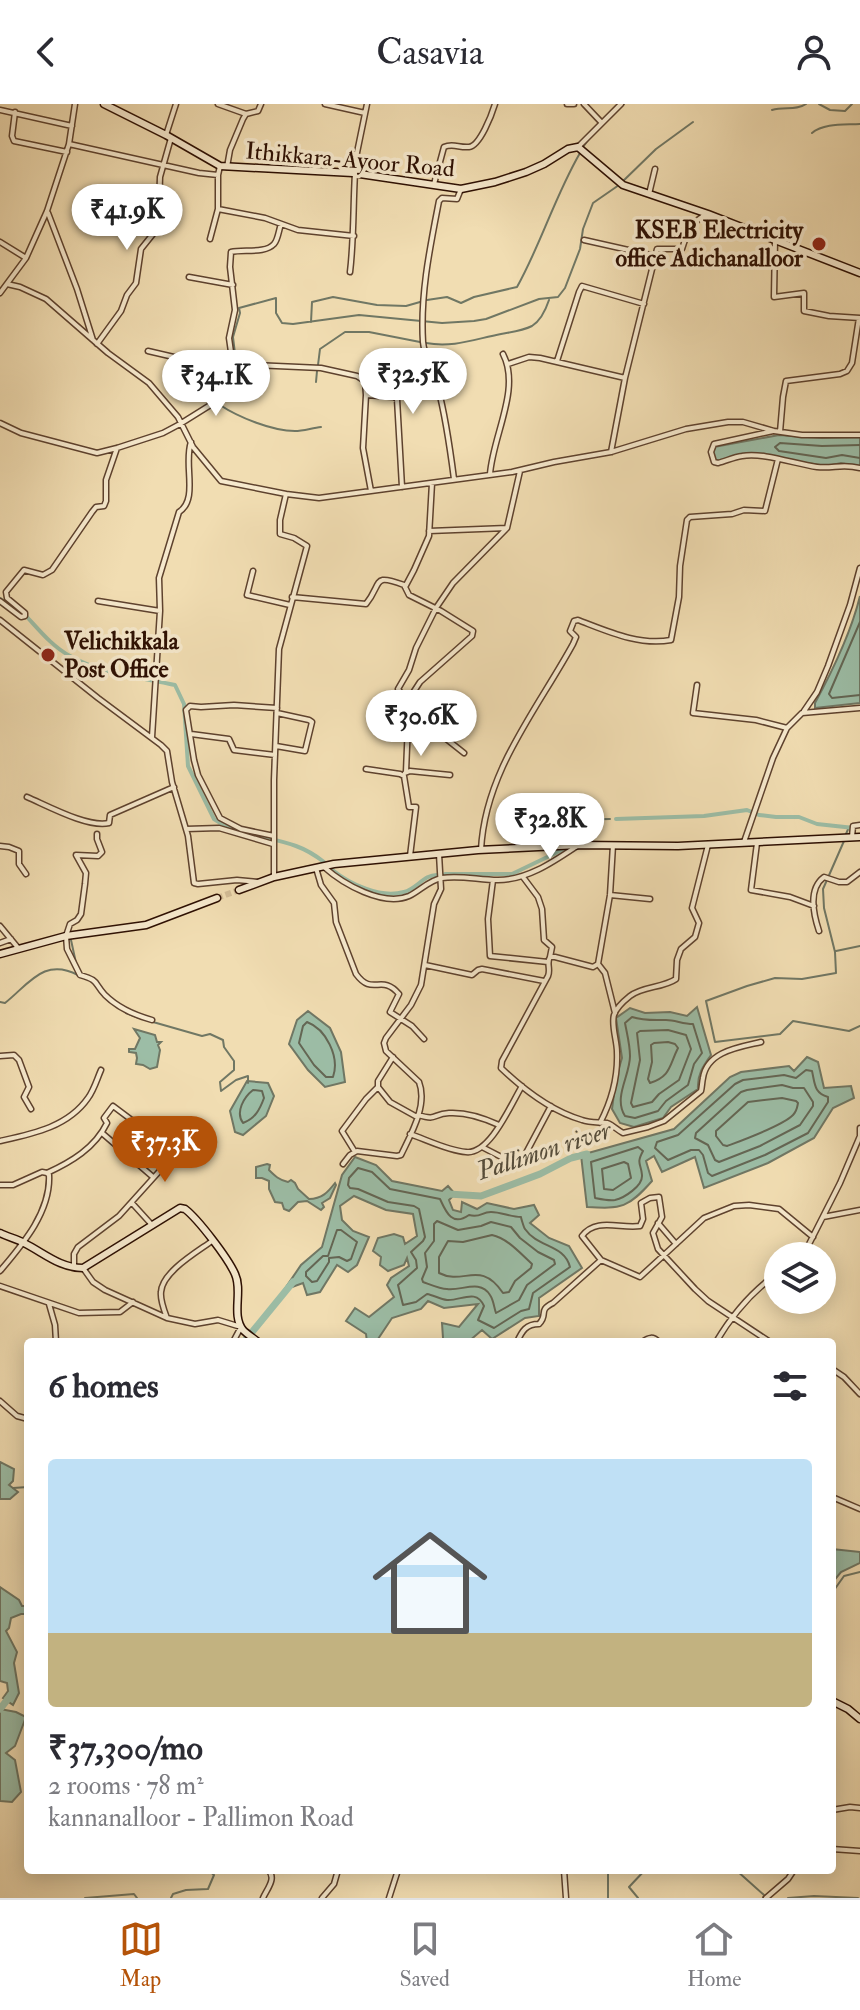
<!DOCTYPE html>
<html lang="en">
<head>
<meta charset="utf-8">
<style>
	:root { --surface:#fff; --page:#f7f7f7; --text:#2b2b33; --muted:#7c7c81; --line:#e1e1e2; --accent:#b45309 }
	body { margin:0; font-family:"IM FELL Double Pica",serif; background:var(--page); color:var(--text); height:100vh; display:flex; flex-direction:column; font-size:30px; white-space:nowrap }
	* { box-sizing:border-box; margin:0 }
	p { font-size:26px; color:var(--muted) }
	.icon { flex:none; width:44px; height:44px; fill:none; stroke:currentColor; stroke-width:2; stroke-linecap:round; stroke-linejoin:round }
	.map { position:relative; flex:1; overflow:hidden }
	.side { position:absolute; left:24px; top:1234px; width:812px; height:536px; display:flex; flex-direction:column; background:var(--surface); border-radius:8px; box-shadow:0 4px 20px #0003 }
	.side>* { flex:none }
	.tools { position:absolute; left:764px; top:1138px; display:grid; gap:16px }
	.tools a { display:grid; place-items:center; width:72px; height:72px; border-radius:50%; background:var(--surface); box-shadow:0 4px 20px #0003; font-size:40px }
	.price { position:absolute; translate:-50% -68px; padding:0 18px; border-radius:28px; background:#fff; color:#222; font-size:26px; line-height:52px; filter:drop-shadow(0 2px 4px #0008) }
	.price::after { content:''; position:absolute; left:50%; top:48px; width:24px; height:18px; margin-left:-12px; background:inherit; clip-path:polygon(0 0,100% 0,50% 100%) }
	.price.on { background:var(--accent); color:#fff }
	ul { padding:0; list-style:none }
	li { display:grid; align-content:center; gap:16px; height:424px; padding:0 24px }
	li span { display:grid; place-items:center; height:248px; border-radius:8px; color:#555 }
	li>.icon { margin-inline-start:auto }
	span .icon { width:144px; height:144px; fill:#fffc; stroke-width:1 }
	li b { font-size:34px }
	h2 { display:flex; justify-content:space-between; align-items:center; height:96px; padding:0 24px; font-size:34px }
	header { display:flex; justify-content:space-between; align-items:center; height:104px; padding:0 24px; background:var(--surface); font-size:36px; font-weight:600 }
	.tab-bar { display:flex; justify-content:space-around; align-items:center; height:112px; border-top:2px solid var(--line); background:var(--surface); font-size:22px; color:var(--muted) }
	.tab-bar a { display:grid; justify-items:center; gap:4px }
	.tab-bar .on { color:var(--accent) }
	.map>svg:first-child { display:block }
</style>
</head>
<body>
<header><svg class="icon" aria-label="back" viewBox="0 0 24 24"><path d="M15 5l-7 7 7 7"/></svg>Casavia<svg class="icon" aria-label="person" viewBox="0 0 24 24"><circle cx="12" cy="8" r="4"/><path d="M4 21q1-7 8-7t8 7"/></svg></header>
<div class="map">
<svg width="860" height="1794" viewBox="0 0 860 1794">
	<rect width="100%" height="100%" fill="#f1ddb2"/>
	<filter id="stains"><feTurbulence type="fractalNoise" baseFrequency=".0025" numOctaves="4"/><feColorMatrix values="0 0 0 0 .2 0 0 0 0 .09 0 0 0 0 .02 0 0 0 .5 -.17"/></filter>
	<radialGradient id="worn" r=".72"><stop offset=".6" stop-color="#630" stop-opacity="0"/><stop offset="1" stop-color="#630" stop-opacity=".3"/></radialGradient>
	<path fill="#9cbda6" stroke="#707764" stroke-width="2" d="M779,331L822,334L860,333V363L841,359L827,362L745,350L718,358L714,355L712,346L714,343Z
		M860,492V599L815,604V599C833,566 851,529 860,492Z
		M697,903L711,951C703,962 697,971 698,985L671,1003L663,1014L634,1023L620,1019L612,1005L616,974L622,954L616,914L630,904L645,909L670,908L687,912Z
		M308,907L330,924L341,948L345,978L325,983L308,966L289,940L297,916Z
		M134,925L155,931L157,938H161L158,941L160,946L157,963L150,965L143,961L136,960L137,954L136,949L129,948V945H135L140,934Z
		M807,953L818,958L824,984L851,982L854,994L833,1004L814,1034L768,1059L704,1084L695,1053L662,1068L654,1052L646,1057L652,1077C628,1104 622,1105 587,1103L581,1051L674,1025L730,973L741,968L789,962L794,967Z
		M247,977L268,979L274,992L266,1012L243,1031L235,1028L230,1007Z
		M355,1053L376,1061L392,1077L442,1087L448,1082L455,1090L449,1096L453,1106L461,1108L462,1098L477,1105L487,1099L514,1105L534,1101L539,1111L530,1119L549,1134L569,1142L582,1164L539,1194V1212L525,1214L492,1235L482,1226L468,1238H447L443,1234L442,1219L459,1223L478,1200L444,1204L428,1197L421,1205L392,1214L376,1238H367L366,1230L346,1217L355,1204L369,1213L394,1193L387,1181L391,1174L409,1162L407,1154L404,1161L388,1167L380,1161L381,1153L373,1147L378,1134L394,1130L403,1133L405,1140L417,1132L413,1110L386,1106L354,1092L340,1102L342,1116L353,1127L369,1133L357,1161L348,1168L337,1161L320,1188L307,1191L303,1179L284,1186L301,1161L322,1143L342,1071Z
		M267,1060L270,1061L269,1066C275,1072 279,1076 288,1078L291,1076L295,1079L298,1085L309,1095C322,1095 328,1088 335,1079L336,1081L330,1094L322,1099L324,1103L321,1106L307,1097L298,1098L289,1107L284,1105L282,1099L275,1098L269,1085V1077L262,1074H256V1063Z
		M0,1358L14,1365L13,1377L9,1381L18,1388L10,1395H0Z
		M832,1445L860,1448V1459L841,1468L832,1479Z
		M0,1483L19,1496L22,1502H28V1510H21L11,1514L9,1524L6,1527L17,1548L14,1559L19,1589L13,1601L3,1594L8,1587L7,1579L0,1577Z
		M0,1605L16,1608L26,1613L15,1642L6,1649L15,1656L21,1688L12,1698L0,1697Z"/>
	<g fill="none" stroke-linecap="round" stroke-linejoin="round">
		<path stroke="#646654" stroke-width="2" d="M860,341L822,342L780,339L775,343L779,347L826,354L842,351L860,354
			M860,518L829,590L832,594L860,591
			M632,913C644,917 653,916 666,916C675,916 683,920 693,920L702,949L694,960L688,981L666,997L658,1007L635,1014L625,1012C613,993 630,972 630,952C630,941 627,930 625,919Z
			M307,918C326,925 340,953 333,973H326L314,961L299,939L303,922Z
			M668,926L686,931L691,945L679,976L659,990L652,998L633,1003L631,999L640,956L637,929L640,927Z
			M668,938L675,940L678,944C669,962 671,972 650,979L648,975L652,958L651,941L654,939Z
			M806,966L812,967C815,980 814,989 828,993V998L808,1029L765,1051L712,1072L708,1069L703,1051L699,1046H691L668,1056L655,1044L657,1038L678,1031L735,980L743,976L784,971L796,974Z
			M782,981L793,984H804L813,998V1002L800,1021L760,1042L719,1058L715,1056L708,1041L695,1034L696,1029L741,988L747,986Z
			M253,986L262,987L264,994C260,1005 255,1015 243,1019C235,1008 244,993 253,986Z
			M782,994L796,997L798,999C797,1004 797,1007 793,1011C782,1022 743,1036 727,1042L723,1041L716,1032V1027L748,998Z
			M638,1043L643,1047C636,1060 641,1059 642,1071C643,1082 624,1094 615,1096C609,1097 600,1095 595,1094L591,1058Z
			M624,1058L628,1060L631,1074L613,1086L604,1085L602,1065Z
			M358,1064L372,1068L390,1085L440,1095C446,1108 452,1123 469,1111C481,1114 481,1108 491,1108C501,1108 511,1113 521,1113C521,1114 524,1124 525,1125C538,1144 564,1140 570,1163L533,1189L529,1205L521,1207L494,1224L478,1216L484,1202C476,1184 461,1197 447,1196C440,1195 433,1191 427,1190L416,1198L403,1201L398,1181L417,1164L416,1156L411,1148L423,1137L425,1133L419,1105L414,1102L388,1098L358,1085L350,1084L348,1081L349,1074Z
			M437,1117L458,1126L481,1122L491,1118L511,1123L520,1134L538,1148L554,1156L555,1160L527,1181L519,1196L496,1209C494,1204 494,1197 490,1191C480,1175 462,1187 447,1185C440,1185 429,1180 423,1178L422,1175L427,1163L425,1149L434,1137V1120Z
			M337,1126H341L357,1138L351,1155L347,1157L339,1153L329,1154V1158L317,1177L312,1178L306,1172V1168L323,1152H328Z
			M492,1131C507,1134 520,1149 532,1160L531,1164L515,1177L509,1188L503,1189C480,1155 464,1182 439,1169V1153L448,1137L463,1138Z"/>
		<path stroke="#707764" stroke-width="2" d="M819,0L830,6L845,7L852,0
			M772,6C784,2 796,7 806,0
			M611,13L624,0
			M812,29C824,19 844,21 860,20
			M583,43L592,31
			M427,196L447,193L461,199L474,193L517,183C541,140 555,92 580,49
			M311,218L312,198L333,193L377,201L406,202L420,198
			M426,239C453,244 475,235 501,230C511,228 522,227 532,222C540,217 546,205 549,196
			M236,258L233,233L240,209L239,204L276,194V209L282,219L293,220L359,211L442,219L474,217L486,215L539,195L558,193L565,184L580,145L583,125L593,99L619,81L656,45L693,18
			M318,261L320,245L345,228H369L420,238
			M235,264L230,286L220,301C238,313 272,327 295,327C303,327 312,324 321,323
			M316,278L317,267
			M846,730L849,723
			M571,737C585,715 584,715 610,715
			M844,737L823,785L824,804L835,848L836,869L802,875L775,874L747,882L706,897L715,938L780,930L793,917L849,927L860,922
			M71,836L76,859
			M836,847L860,842
			M0,898L5,899C29,880 44,853 78,871
			M126,909L139,914
			M153,918L202,932L210,930L223,936L224,943L234,957V966L220,978L221,987L236,976L248,972V979
			M13,1384L28,1383
			M832,1489L844,1472L860,1468
			M608,1766V1794
			M736,1766L764,1791L763,1794
			M85,1794L134,1790L137,1794
			M171,1794L173,1790L186,1786L208,1785L214,1771L208,1766
			M638,1794L629,1783L645,1766
			M788,1794L814,1792L858,1794"/>
		<path stroke="#9cbda6" stroke-width="4" d="M0,495L23,510
			M27,513C40,527 53,543 70,552C101,570 140,573 175,581L184,600L188,662L214,715C239,732 269,732 296,742C307,746 315,751 324,758
			M616,715L704,712L747,706L759,711L776,713H799L817,720L854,724
			M331,765C350,780 380,795 404,788C417,785 424,770 438,771
			M445,770H512L564,745"/>
		<path stroke="#9cbda6" stroke-width="7" d="M448,1090L481,1092L540,1070L571,1054L587,1050
			M244,1238L293,1178
			M0,1605L11,1591"/>
		<path stroke="#d4be98" stroke-width="6" stroke-dasharray="6 3" stroke-linecap="butt" d="M217,794L239,786"/>
		<g stroke="#5e422e" stroke-width="7">
			<path id="street" d="M218,0L246,10
				M325,0L365,9
				M567,0H574
				M584,0L601,18
				M0,6L72,22
				M15,8L12,32L14,37L67,48
				M166,31L176,0
				M69,40L199,69L218,71L220,62
				M578,43L621,0
				M227,63L230,46L243,15L246,10L258,7L261,0
				M353,68L367,0
				M434,80L444,43C453,39 459,44 469,43C480,42 492,10 495,0
				M649,90L655,65
				M218,105L265,114L298,126L354,132
				M48,109L77,185L93,236
				M210,135L218,105V71
				M584,136L655,152
				M775,136L774,193L804,189V207L829,212L860,214
				M0,138L26,154
				M350,168C354,135 353,102 355,69
				M189,173L233,181
				M7,180L20,183L46,195L108,249L149,279L178,313L193,343L221,377L286,390
				M0,189L26,154L47,107L69,40L75,0
				M97,240L121,207L127,191L136,179L141,145L153,130L159,102L160,73L171,34
				M148,247L191,257L231,262
				M557,257L579,188L582,182L644,200
				M232,260L321,264L357,272L365,277L366,291L363,344L371,387
				M508,260L529,253L540,254L625,274
				M366,291L394,293L397,295L402,383
				M0,319L21,329L97,349L117,344L163,329L180,320L220,295L226,285L232,255L229,234L235,206L230,163L231,148C243,145 265,150 274,140C278,136 279,125 281,120
				M773,327L714,340L711,348L714,358L718,359C726,357 734,353 742,352C763,348 795,360 817,363C834,365 841,359 860,364
				M780,328L783,293L786,277L840,270L847,267L852,259L859,214
				M611,348L625,274L657,145H682C687,129 691,118 707,110
				M490,370C493,331 521,285 503,250
				M454,375C450,344 446,314 438,284C434,269 424,252 423,238C420,191 430,143 439,97L442,94L457,95L461,85
				M429,427L507,424
				M253,467L247,491L290,501
				M405,483L414,466L429,432L432,379
				M292,493L366,500C383,479 371,469 404,481L409,491L441,507L473,527L472,532L420,578L409,595L406,668
				M0,497L21,513L25,512V509L7,494L6,488L24,466L43,471L52,466L92,408L96,403L104,402L106,397V376L117,344
				M98,497L160,507L152,633
				M160,507L159,474L179,408C199,395 183,360 191,338
				M0,516L98,594L161,641L167,647L172,678L188,732L194,779L198,780L237,776L258,778
				M697,581L693,609L756,616L787,624
				M408,599L398,585L409,566L416,544L436,504L453,479L507,424L520,367
				M804,607L817,588L828,562L850,501L860,464
				M408,620L435,626L464,649
				M191,630L229,635L234,646L275,651
				M276,642L305,647L312,618L309,616L277,609
				M366,665L400,670L404,672L409,703H416L410,752
				M405,669L410,667L450,671
				M27,693C48,702 88,724 109,719L110,711L174,683
				M186,725L219,724L273,740
				M97,730V735L102,748L98,752L76,751L86,769L85,780L81,810L77,816L70,820L66,832L67,845L80,871C100,877 93,878 105,891C118,904 134,911 152,916
				M274,732L241,725L220,714L198,671L194,656L186,606L190,602L201,603L234,601L277,604
				M852,733L853,722L860,721
				M744,738L773,654L787,624L802,609L860,604
				M757,739L751,786L790,793L814,802
				M613,741L610,791L598,860L593,863L555,853H550C546,859 551,865 548,872L502,957L501,964C524,986 551,1007 582,1016C590,1019 599,1018 607,1019C613,1021 617,1026 623,1029L648,1023L664,1017L701,987C702,983 702,978 703,974C707,947 740,943 761,938
				M0,742L9,743L19,747V760L26,770
				M481,746C485,667 537,606 573,540L576,533L570,527L574,517L578,516C607,527 639,542 671,536L679,493L680,462L687,416L690,413L732,410L744,406L765,407L778,355
				M324,763C343,780 383,803 409,792C420,787 429,776 442,774C460,771 479,776 498,776C527,776 553,758 577,742
				M316,764L321,781L334,799L336,818L356,870C373,893 381,869 399,890L390,908L412,922L424,935
				M274,773V676L279,545L307,442L294,434L280,430V416L286,390L319,394L512,368L554,358L611,348L686,325L728,318H743L774,327L802,331H860
				M523,773L538,793L542,805L544,836L552,843L550,853
				M493,776L488,815L490,852L548,858
				M610,791L650,795
				M0,822L19,845
				M819,827C813,809 808,785 824,773L839,778H847L860,768
				M0,839L11,835
				M598,860L605,869L615,909
				M425,861L472,871L478,866L482,865L544,877
				M0,952L14,951L19,956L29,983L24,993L31,1005
				M393,953L378,977V983L390,998L417,1013
				M418,1011C438,1017 432,1010 449,1009C466,1008 484,1014 499,1021
				M600,1019C611,998 618,972 617,948C617,937 611,921 614,911C616,904 625,896 630,892C643,882 663,884 676,875L677,856L681,845L695,833L699,819L692,804L708,741
				M102,1029L153,1073
				M410,1030C427,1036 449,1047 466,1048C490,1051 511,1000 522,982
				M0,1037C32,1030 68,1023 88,994C94,986 97,975 101,966
				M482,1043L509,1057L518,1058L526,1049L551,1002
				M355,1048L342,1027L366,995L378,983
				M343,1060L350,1051L357,1047L397,1052L401,1051C411,1030 428,1001 419,978L386,947L384,939L386,934L411,901L421,881L434,800L441,785L439,750
				M47,1069C71,1058 95,1044 107,1019L104,1014L113,1002L165,1041C168,1049 168,1054 165,1061L119,1112L78,1143L74,1150V1162
				M0,1081H13L42,1068L47,1069L49,1071C51,1108 22,1141 0,1167
				M132,1099L152,1121
				M823,1113L860,1106
				M658,1119L676,1140
				M803,1152L840,1079L860,1032V1024
				M83,1164L93,1178L105,1186L167,1214L195,1220L218,1216L241,1223L233,1238
				M0,1182L79,1209L120,1208L133,1198
				M49,1200L55,1221L56,1238
				M167,1214C164,1206 160,1196 161,1188C162,1168 197,1148 212,1137
				M517,1238C522,1227 526,1220 539,1220C549,1210 537,1207 553,1199L601,1156
				M642,1238C649,1233 653,1232 659,1238
				M716,1238C732,1211 752,1187 778,1169
				M770,1238L708,1197L695,1185L658,1145L653,1129L662,1113L659,1093L650,1094L641,1099L643,1115L640,1122C620,1125 596,1113 582,1132L601,1156L640,1173L664,1151L704,1114L734,1102L749,1101L779,1105L813,1133
				M832,1265L844,1273L860,1290
				M0,1297L17,1312L28,1315
				M832,1393L860,1405
				M832,1706L850,1703L860,1704
				M832,1745L860,1747
				M564,1766L566,1794
				M263,1794C267,1785 277,1774 268,1766
				M322,1794L334,1780L338,1766
				M389,1794L398,1766
				M766,1794L788,1775L794,1766"/>
		</g>
		<g stroke="#2d0f02" stroke-width="9">
			<path id="secondary" d="M104,0L166,31L220,62L353,69L461,85L495,78L526,68L544,60L568,45L578,43L623,81L708,110L860,169
				M239,786L274,773L334,760L478,746L579,741L678,742L860,733
				M0,850L66,832L146,821L217,794
				M0,1129C8,1133 17,1135 24,1139C44,1149 60,1164 83,1164L180,1104L185,1105C198,1115 228,1154 235,1170C243,1187 231,1211 243,1226C247,1230 253,1234 258,1238
				M832,1597L848,1605L860,1615"/>
		</g>
		<use href="#street" stroke="#f6e9cd" stroke-width="4"/>
		<use href="#secondary" stroke="#f6e9cd" stroke-width="6"/>
	</g>
	<g fill="#8f2418" stroke="#f6e9cd" stroke-width="3">
		<circle cx="819" cy="140" r="8"/>
		<circle cx="48" cy="551" r="8"/>
	</g>
	<g text-anchor="middle" dominant-baseline="central" stroke-width="7" stroke-linejoin="round" paint-order="stroke">
		<g font-size="24" fill="#2d0f02" stroke="#f6e9cd">
			<text transform="translate(350 56) rotate(5)">Ithikkara-Ayoor Road</text>
		</g>
		<g font-size="24" font-weight="bold" fill="#2d0f02" stroke="#f6e9cd" text-anchor="end">
			<text x="803" y="126">KSEB Electricity<tspan x="803" dy="28">office Adichanalloor</tspan></text>
			<text x="64" y="537" text-anchor="start">Velichikkala<tspan x="64" dy="28">Post Office</tspan></text>
		</g>
		<g font-size="26" font-style="italic" fill="#544c3b" stroke="#f6e9cd">
			<text transform="translate(544 1047) rotate(-18)">Pallimon river</text>
		</g>
	</g>
	<rect width="100%" height="100%" filter="url(#stains)"/>
	<rect width="100%" height="100%" fill="url(#worn)"/>
</svg>
<div class="tools">
<a><svg class="icon" aria-label="layers" viewBox="0 0 24 24"><path d="M12 4l9 5-9 5-9-5zM3 14l9 5 9-5"/></svg></a>
</div>
<b class="price" style="left:127px;top:148px">₹41.9K</b>
<b class="price" style="left:413px;top:312px">₹32.5K</b>
<b class="price" style="left:216px;top:314px">₹34.1K</b>
<b class="price" style="left:421px;top:654px">₹30.6K</b>
<b class="price" style="left:550px;top:757px">₹32.8K</b>
<b class="price on" style="left:165px;top:1080px">₹37.3K</b>
<section class="side">
<h2>6 homes<svg class="icon" aria-label="filters" viewBox="0 0 24 24"><path d="M4 7h16M4 17h16"/><circle cx="9" cy="7" r="2"/><circle cx="15" cy="17" r="2"/></svg></h2>
<ul>
<li><span style="background:linear-gradient(#bfe0f5 70%,#c2b280 0)"><svg class="icon" aria-label="home" viewBox="0 0 24 24"><path d="M3 11l9-7 9 7M6 9v11h12V9"/></svg></span><div><b>₹37,300/mo</b><p>2 rooms · 78 m²</p><p>kannanalloor - Pallimon Road</p></div></li>
</ul>
</section>
</div>
<nav class="tab-bar">
<a class="on"><svg class="icon" aria-label="map" viewBox="0 0 24 24"><path d="M3 6l6-2 6 2 6-2v14l-6 2-6-2-6 2zM9 4v14M15 6v14"/></svg>Map</a>
<a><svg class="icon" aria-label="saved" viewBox="0 0 24 24"><path d="M7 4h10v16l-5-4-5 4z"/></svg>Saved</a>
<a><svg class="icon" aria-label="home" viewBox="0 0 24 24"><path d="M3 11l9-7 9 7M6 9v11h12V9"/></svg>Home</a>
</nav>
</body>
</html>
